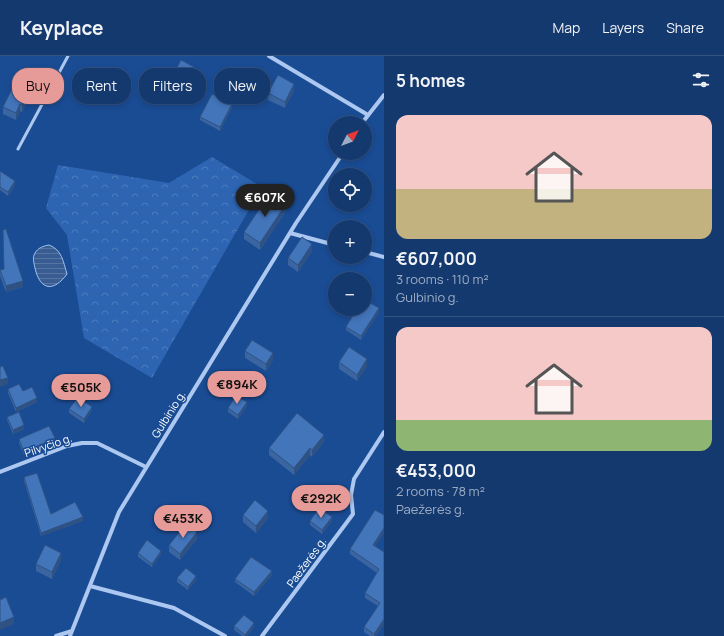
<!DOCTYPE html>
<html lang="en">
<head>
<meta charset="utf-8">
<style>
	:root { --surface:#14396f; --page:#1d4074; --text:#f1f3f6; --muted:#9dacc3; --line:#335382; --accent:#e69b98 }
	body { margin:0; font-family:Manrope,sans-serif; background:var(--page); color:var(--text); height:100vh; display:flex; flex-direction:column; font-size:15px; white-space:nowrap }
	* { box-sizing:border-box; margin:0 }
	p { font-size:13px; color:var(--muted) }
	.icon { flex:none; width:22px; height:22px; fill:none; stroke:currentColor; stroke-width:2; stroke-linecap:round; stroke-linejoin:round }
	.map { position:relative; flex:1; overflow:hidden }
	.details { display:flex; flex-direction:column; background:var(--surface); width:340px }
	.details>* { flex:none }
	.hud { position:absolute; left:12px; top:12px; width:312px; height:36px; display:flex; gap:8px }
	.needle { width:26px; rotate:48deg }
	.buttons { position:absolute; left:328px; top:60px; display:grid; gap:8px }
	.buttons a { display:grid; place-items:center; width:44px; height:44px; border-radius:50%; background:var(--surface); box-shadow:0 2px 6px #0003,0 0 0 1px var(--line); font-size:20px }
	.price { position:absolute; translate:-50% -34px; padding:0 9px; border-radius:14px; background:var(--accent); color:#111; font-size:13px; line-height:26px; filter:drop-shadow(0 1px 2px #0008) }
	.price::after { content:''; position:absolute; left:50%; top:24px; width:12px; height:9px; margin-left:-6px; background:inherit; clip-path:polygon(0 0,100% 0,50% 100%) }
	.price.current { background:#222; color:#fff }
	ul { padding:0; list-style:none }
	li { display:grid; align-content:center; gap:8px; height:212px; padding:0 12px }
	li+li { border-top:1px solid var(--line) }
	li span { display:grid; place-items:center; height:124px; border-radius:12px; color:#555 }
	li>.icon { margin-inline-start:auto }
	span .icon { width:72px; height:72px; fill:#fffc; stroke-width:1 }
	li b { font-size:17px }
	h2 { display:flex; justify-content:space-between; align-items:center; height:48px; padding:0 12px; font-size:17px }
	.pill { padding:0 14px; border-radius:16px; background:var(--surface); box-shadow:0 2px 6px #0003,0 0 0 1px var(--line); font-size:14px; line-height:36px }
	.pill.current { background:var(--accent); color:#111 }
	header { display:flex; align-items:center; gap:24px; box-sizing:border-box; height:56px; padding:0 20px; background:var(--surface); border-bottom:1px solid var(--line) }
	header strong { font-size:19px }
	nav { display:flex; gap:22px; margin-inline-start:auto; font-size:14px }
	main { display:flex; flex:1; min-height:0 }
	.map>svg:first-child { display:block }
</style>
</head>
<body>
<header>
<strong>Keyplace</strong>
<nav><a>Map</a><a>Layers</a><a>Share</a></nav>
</header>
<main>
<div class="map">
<svg width="384" height="580" viewBox="0 0 384 580">
	<defs>
		<pattern id="forest-crowns" width="20" height="18" patternUnits="userSpaceOnUse"><rect width="20" height="18" fill="#2e65b2"/><path d="M2 6a3 3 0 1 1 6 0M12 15a3 3 0 1 1 6 0" fill="none" stroke="#4d7cbe"/></pattern>
		<pattern id="water-rules" width="6" height="5" patternUnits="userSpaceOnUse"><rect width="6" height="5" fill="#395d92"/><path d="M0 2.5h6" fill="none" stroke="#5775a2"/></pattern>
	</defs>
	<rect width="100%" height="100%" fill="#1a4c94"/>
	<path fill="url(#forest-crowns)" d="M212,101L262,131L152,322L84,282L67,179L46,152L58,109L169,127Z"/>
	<path fill="url(#water-rules)" stroke="#9ec3f2" d="M49,189C62,194 63,205 67,218C54,236 40,235 35,212C34,207 32,202 35,197C38,192 43,190 49,189Z"/>
	<g fill="none" stroke-linecap="round" stroke-linejoin="round">
		<path stroke="#acc8f0" stroke-width="3" d="M18,93L68,0"/>
		<path stroke="#acc8f0" stroke-width="4" d="M269,0L368,59
			M362,67L384,39
			M290,177L335,189
			M365,196L384,201
			M0,416L67,390L82,387H97L146,411
			M90,530L174,552L225,580
			M56,580L72,575
			M70,580L119,456L296,167L343,97
			M262,580L353,458L351,439L354,423L384,376"/>
	</g>
	<path fill="#3a65a1" d="M194,14L188,27L174,20V17Z
		M294,35L285,52L268,44V37Z
		M28,45L22,56L20,55L16,64L3,58V51Z
		M232,51L220,75L200,64V61Z
		M0,115L15,129L8,140L0,134Z
		M286,155L260,194L244,183V176Z
		M312,195L298,216L288,209V202Z
		M0,214L23,231L6,236L0,220Z
		M355,254L379,256L361,284L346,274V271L355,256Z
		M245,295L273,304L266,315L245,302Z
		M339,306L367,310L357,325L339,313Z
		M8,333L23,335L37,346L16,356L8,337Z
		M247,350L238,363L228,356V352Z
		M69,353L92,354L84,367L69,357Z
		M7,361L24,373L13,378L7,364Z
		M19,383L55,386L24,399L19,387Z
		M324,386L312,401L310,399L294,419L269,399V392Z
		M24,421L51,458L83,465L41,480L24,425Z
		M243,459L268,462L256,477L243,466Z
		M384,459V477L375,490L384,496V568L376,580H370L364,576V571L378,550L365,542V537L377,517L350,498V493Z
		M310,465H332L322,478L310,469Z
		M197,483L180,504L169,496V489Z
		M138,497L161,498L152,511L138,501Z
		M61,504L52,523L36,515V508Z
		M272,519L254,540L235,526V523Z
		M177,522L196,524L188,534L177,526Z
		M234,570L254,571L247,580H242L234,574Z"/>
	<path fill="#2f5283" d="M194,11V14L188,27V24Z
		M294,28V35L285,52V46Z
		M28,38V45L22,56V49Z
		M20,48V55L16,64V57Z
		M232,48V51L220,75V71Z
		M15,125V129L8,140V136Z
		M286,148V155L260,194V187Z
		M312,188V195L298,216V209Z
		M23,225V231L6,236V230Z
		M379,252V256L361,284V280Z
		M273,297V304L266,315V308Z
		M367,303V310L357,325V319Z
		M8,322V328L0,331V324Z
		M37,342V346L16,356V352Z
		M247,346V350L238,363V359Z
		M92,351V354L84,367V363Z
		M24,369V373L13,378V374Z
		M324,379V386L312,401V394Z
		M55,382V386L24,399V396Z
		M310,392V399L294,419V412Z
		M268,455V462L256,477V470Z
		M83,461V465L41,480V477Z
		M332,461V465L322,478V474Z
		M384,472V477L373,494V489Z
		M197,476V483L180,504V498Z
		M161,495V498L152,511V508Z
		M61,497V504L52,523V516Z
		M272,515V519L254,540V536Z
		M196,520V524L188,534V531Z
		M14,561V568L0,574V567Z
		M384,563V568L376,580H374V578Z
		M254,567V571L247,580H245V579Z"/>
	<path fill="#4375bb" stroke="#2f5283" d="M181,4L194,11L188,24L174,17Z
		M278,19L294,28L285,46L268,37Z
		M13,31L28,38L22,49L20,48L16,57L3,51Z
		M212,38L232,48L220,71L200,61Z
		M0,115L15,125L8,136L0,131Z
		M270,137L286,148L260,187L244,176Z
		M6,173L23,225L6,230L0,214L4,213L3,174Z
		M302,181L312,188L298,209L288,202Z
		M365,244L379,252L361,280L346,271L356,254H355L356,253H365Z
		M252,284L273,297L266,308L245,295Z
		M349,291L367,303L357,319L339,306Z
		M3,310L8,322L0,324V311Z
		M19,328L23,335L32,331L37,342L16,352L8,333Z
		M236,340L247,346L238,359L228,352Z
		M78,341L92,351L84,363L69,353Z
		M19,356L24,369L13,374L7,361Z
		M297,357L324,379L312,394L310,392L294,412L269,392Z
		M49,370L55,382L24,396L19,383Z
		M37,417L51,458L75,446L83,461L41,477L24,421Z
		M255,444L268,455L256,470L243,459Z
		M319,452L332,461L322,474L310,465Z
		M375,454L384,459V472L373,489L384,496V563L374,578L364,571L380,547L365,537L379,513L350,493Z
		M186,468L197,476L180,498L169,489Z
		M147,484L161,495L152,508L138,497Z
		M45,489L61,497L52,516L36,508Z
		M251,501L272,515L254,536L235,523Z
		M186,512L196,520L188,531L177,522Z
		M6,541L14,561L0,567V544Z
		M244,559L254,567L245,579L234,570Z"/>
	<g text-anchor="middle" dominant-baseline="central" stroke-width="3" stroke-linejoin="round" paint-order="stroke">
		<g font-size="11" fill="#fff" stroke="#1a4c94">
			<text transform="translate(168 358) rotate(-58)">Gulbinio g.</text>
			<text transform="translate(48 389) rotate(-19)">Pilvyčio g.</text>
			<text transform="translate(306 506) rotate(-54)">Paežerės g.</text>
		</g>
	</g>
</svg>
<div class="buttons">
<a><svg class="needle" viewBox="-14 -14 28 28"><path d="M0-13l5 13h-10z" fill="#e53935"/><path d="M0 13l5-13h-10z" fill="#9dacc3"/></svg></a>
<a><svg class="icon" aria-label="locate" viewBox="0 0 24 24"><circle cx="12" cy="12" r="6"/><path d="M12 2v4M12 18v4M2 12h4M18 12h4"/></svg></a>
<a>+</a>
<a>−</a>
</div>
<b class="price current" style="left:265px;top:162px">€607K</b>
<b class="price" style="left:237px;top:349px">€894K</b>
<b class="price" style="left:81px;top:352px">€505K</b>
<b class="price" style="left:321px;top:463px">€292K</b>
<b class="price" style="left:183px;top:483px">€453K</b>
<div class="hud">
<a class="pill current">Buy</a>
<a class="pill">Rent</a>
<a class="pill">Filters</a>
<a class="pill">New</a>
</div>
</div>
<section class="details">
<h2>5 homes<svg class="icon" aria-label="filters" viewBox="0 0 24 24"><path d="M4 7h16M4 17h16"/><circle cx="9" cy="7" r="2"/><circle cx="15" cy="17" r="2"/></svg></h2>
<ul>
<li><span style="background:linear-gradient(#f6c9c9 60%,#c2b280 0)"><svg class="icon" aria-label="home" viewBox="0 0 24 24"><path d="M3 11l9-7 9 7M6 9v11h12V9"/></svg></span><div><b>€607,000</b><p>3 rooms · 110 m²</p><p>Gulbinio g.</p></div></li>
<li><span style="background:linear-gradient(#f6c9c9 75%,#8fb573 0)"><svg class="icon" aria-label="home" viewBox="0 0 24 24"><path d="M3 11l9-7 9 7M6 9v11h12V9"/></svg></span><div><b>€453,000</b><p>2 rooms · 78 m²</p><p>Paežerės g.</p></div></li>
</ul>
</section>
</main>
</body>
</html>
